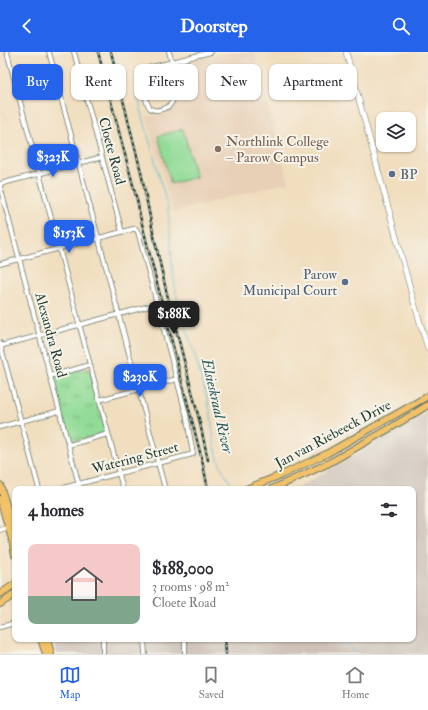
<!DOCTYPE html>
<html lang="en">
<head>
<meta charset="utf-8">
<style>
	:root { --surface:#fff; --page:#f2f2f3; --text:#2b2b33; --muted:#7c7c81; --line:#e1e1e2; --accent:#2563eb }
	body { margin:0; font-family:"IM FELL Double Pica",serif; background:var(--page); color:var(--text); height:100vh; display:flex; flex-direction:column; font-size:15px; white-space:nowrap }
	* { box-sizing:border-box; margin:0 }
	p { font-size:13px; color:var(--muted) }
	.icon { flex:none; width:22px; height:22px; fill:none; stroke:currentColor; stroke-width:2; stroke-linecap:round; stroke-linejoin:round }
	.map { position:relative; flex:1; overflow:hidden }
	.details { position:absolute; left:12px; top:434px; width:404px; height:156px; display:flex; flex-direction:column; background:var(--surface); border-radius:8px; box-shadow:0 1px 3px #0004 }
	.details>* { flex:none }
	.guide { position:absolute; left:12px; top:12px; width:404px; height:36px; display:flex; gap:8px }
	.buttons { position:absolute; left:376px; top:60px; display:grid; gap:8px }
	.buttons a { display:grid; place-items:center; width:40px; height:40px; border-radius:8px; background:var(--surface); box-shadow:0 1px 3px #0004; font-size:20px }
	.price { position:absolute; translate:-50% -34px; padding:0 9px; border-radius:8px; background:var(--accent); color:#fff; font-size:13px; line-height:26px; filter:drop-shadow(0 1px 2px #0008) }
	.price::after { content:''; position:absolute; left:50%; top:24px; width:12px; height:9px; margin-left:-6px; background:inherit; clip-path:polygon(0 0,100% 0,50% 100%) }
	.price.selected { background:#222; color:#fff }
	ul { padding:0; list-style:none }
	li { display:flex; align-items:center; gap:12px; height:100px; padding:0 16px }
	li span { display:grid; place-items:center; flex:none; width:112px; height:80px; border-radius:8px; color:#555 }
	li>.icon { margin-inline-start:auto }
	span .icon { width:48px; height:48px; fill:#fffc; stroke-width:1 }
	li b { font-size:17px }
	h2 { display:flex; justify-content:space-between; align-items:center; height:48px; padding:0 16px; font-size:17px }
	.pill { padding:0 14px; border-radius:8px; background:var(--surface); box-shadow:0 1px 3px #0004; font-size:14px; line-height:36px }
	.pill.selected { background:var(--accent); color:#fff }
	header { display:flex; justify-content:space-between; align-items:center; height:52px; padding:0 16px; background:var(--accent); color:#fff; font-size:18px; font-weight:800 }
	.menu { display:flex; justify-content:space-around; align-items:center; height:56px; border-top:1px solid var(--line); background:var(--surface); font-size:11px; color:var(--muted) }
	.menu a { display:grid; justify-items:center; gap:2px }
	.menu .selected { color:var(--accent) }
	.map>svg:first-child { display:block }
</style>
</head>
<body>
<header><svg class="icon" aria-label="back" viewBox="0 0 24 24"><path d="M15 5l-7 7 7 7"/></svg>Doorstep<svg class="icon" aria-label="search" viewBox="0 0 24 24"><circle cx="10" cy="10" r="6"/><path d="M15 15l6 6"/></svg></header>
<div class="map">
<svg width="428" height="602" viewBox="0 0 428 602">
	<defs>
		<pattern id="grass-tufts" width="24" height="20" patternUnits="userSpaceOnUse"><rect width="24" height="20" fill="#93dc98"/><path d="M3 7l-1-3M5 7V3M7 7l1-3M15 17l-1-3M17 17v-4M19 17l1-3" fill="none" stroke="#77b47d"/></pattern>
	</defs>
	<rect width="100%" height="100%" fill="#f7f3e8"/>
	<filter id="ink" filterUnits="userSpaceOnUse"><feTurbulence type="fractalNoise" baseFrequency=".025" numOctaves="2"/><feDisplacementMap in="SourceGraphic" scale="8" xChannelSelector="R" yChannelSelector="G"/><feConvolveMatrix kernelMatrix="1 2 1 2 8 2 1 2 1" color-interpolation-filters="sRGB"/></filter>
	<filter id="wash" filterUnits="userSpaceOnUse"><feTurbulence type="fractalNoise" baseFrequency=".012" numOctaves="4" result="noise"/><feDisplacementMap in="SourceGraphic" scale="16" xChannelSelector="R" yChannelSelector="G"/><feGaussianBlur stdDeviation="0.9" result="paint"/><feColorMatrix in="noise" values="0 0 0 0 0 0 0 0 0 0 0 0 0 0 0 0 0 1.4 0 .05"/><feComposite in="paint" operator="in"/></filter>
	<g filter="url(#wash)">
		<rect width="100%" height="100%" fill="#f1debf"/>
		<path fill="#e8d0b7" d="M229,0H254L289,130L173,160L147,65L170,58L178,44L171,19L175,14Z"/>
		<path fill="#cec2b9" d="M428,360V602H57L52,587H413V437H296Z"/>
		<path fill="url(#grass-tufts)" stroke="#598c66" d="M87,317H89L105,380L104,381L71,390L70,389L53,327V325Z"/>
		<path fill="#93dc98" stroke="#598c66" d="M183,77L196,125L171,132L158,84Z"/>
		<g fill="none" stroke-linecap="round" stroke-linejoin="round">
			<path stroke="#54b9d2" stroke-width="1" d="M138,46L168,156L173,221L176,241L207,345L211,364L214,390L218,407L223,419L230,430
				M344,587L356,602"/>
		</g>
	</g>
	<g filter="url(#ink)">
		<g fill="none" stroke-linecap="round" stroke-linejoin="round">
			<g stroke="#687565" stroke-width="5.5">
				<path id="minor" d="M7,0L123,437
					M49,0L165,437
					M74,0L122,180
					M169,0L172,10
					M166,12L173,45L172,50L168,55C149,63 148,56 144,40C143,34 141,29 140,23C141,19 143,18 148,16L211,0
					M0,132L102,105
					M0,134L80,437
					M0,212L133,177H136L138,180L186,362L193,402L59,437
					M0,291L39,437
					M0,294L157,252
					M50,324L90,313
					M99,348L177,327
					M0,375L59,359
					M69,393L108,382
					M0,478L9,475
					M0,575L15,571
					M144,587L145,602
					M185,587V602
					M103,602V587"/>
			</g>
			<g stroke="#687565" stroke-width="6">
				<path id="tertiary" d="M346,0L413,247L428,297"/>
			</g>
			<g stroke="#687565" stroke-width="8">
				<path id="primary" d="M0,433L15,482
					M246,437L281,423L326,402L428,344
					M272,437L329,411L392,375L428,353
					M0,447L12,487L15,503
					M0,542L15,532
					M0,552L15,542
					M41,587L46,602
					M47,587L51,602"/>
			</g>
			<use href="#minor" stroke="#fff" stroke-width="4"/>
			<use href="#tertiary" stroke="#fff" stroke-width="5"/>
			<use href="#primary" stroke="#f2c26a" stroke-width="6"/>
			<g stroke="#1f3d34" stroke-width="2.5">
				<path id="rail" d="M98,0L138,152L140,164L202,408L208,437
					M111,0L141,120L153,180L166,238L199,367L208,408
					M225,587L226,602"/>
			</g>
			<use href="#rail" stroke="#f7f3e8" stroke-width="1" stroke-dasharray="3" stroke-linecap="butt"/>
		</g>
	</g>
	<circle fill="#8d6e63" stroke="#f7f3e8" stroke-width="1.5" cx="218" cy="97" r="4"/>
	<g fill="#5c6f8a" stroke="#f7f3e8" stroke-width="1.5">
		<circle cx="392" cy="122" r="4"/>
		<circle cx="345" cy="230" r="4"/>
	</g>
	<g text-anchor="middle" dominant-baseline="central" stroke-width="4" stroke-linejoin="round" paint-order="stroke">
		<g font-size="14" fill="#785e54" stroke="#f7f3e8" text-anchor="start">
			<text x="226" y="89">Northlink College<tspan x="226" dy="16">– Parow Campus</tspan></text>
		</g>
		<g font-size="14" fill="#1f3d34" stroke="#f7f3e8">
			<text transform="translate(112 99) rotate(75)">Cloete Road</text>
			<text transform="translate(51 283) rotate(75)">Alexandra Road</text>
			<text transform="translate(333 382) rotate(-28)">Jan van Riebeeck Drive</text>
			<text transform="translate(135 406) rotate(-15)">Watering Street</text>
		</g>
		<g font-size="14" fill="#4e5e75" stroke="#f7f3e8" text-anchor="start">
			<text x="400" y="122">BP</text>
			<text x="337" y="222" text-anchor="end">Parow<tspan x="337" dy="16">Municipal Court</tspan></text>
		</g>
		<g font-size="15" font-style="italic" fill="#2c5c5c" stroke="#f7f3e8">
			<text transform="translate(217 354) rotate(77)">Elsieskraal River</text>
		</g>
	</g>
</svg>
<div class="buttons">
<a><svg class="icon" aria-label="layers" viewBox="0 0 24 24"><path d="M12 4l9 5-9 5-9-5zM3 14l9 5 9-5"/></svg></a>
</div>
<b class="price" style="left:53px;top:126px">$323K</b>
<b class="price" style="left:69px;top:202px">$153K</b>
<b class="price selected" style="left:174px;top:283px">$188K</b>
<b class="price" style="left:140px;top:346px">$230K</b>
<div class="guide">
<a class="pill selected">Buy</a>
<a class="pill">Rent</a>
<a class="pill">Filters</a>
<a class="pill">New</a>
<a class="pill">Apartment</a>
</div>
<section class="details">
<h2>4 homes<svg class="icon" aria-label="filters" viewBox="0 0 24 24"><path d="M4 7h16M4 17h16"/><circle cx="9" cy="7" r="2"/><circle cx="15" cy="17" r="2"/></svg></h2>
<ul>
<li><span style="background:linear-gradient(#f6c9c9 65%,#7fa58c 0)"><svg class="icon" aria-label="home" viewBox="0 0 24 24"><path d="M3 11l9-7 9 7M6 9v11h12V9"/></svg></span><div><b>$188,000</b><p>3 rooms · 98 m²</p><p>Cloete Road</p></div></li>
</ul>
</section>
</div>
<nav class="menu">
<a class="selected"><svg class="icon" aria-label="map" viewBox="0 0 24 24"><path d="M3 6l6-2 6 2 6-2v14l-6 2-6-2-6 2zM9 4v14M15 6v14"/></svg>Map</a>
<a><svg class="icon" aria-label="saved" viewBox="0 0 24 24"><path d="M7 4h10v16l-5-4-5 4z"/></svg>Saved</a>
<a><svg class="icon" aria-label="home" viewBox="0 0 24 24"><path d="M3 11l9-7 9 7M6 9v11h12V9"/></svg>Home</a>
</nav>
</body>
</html>
